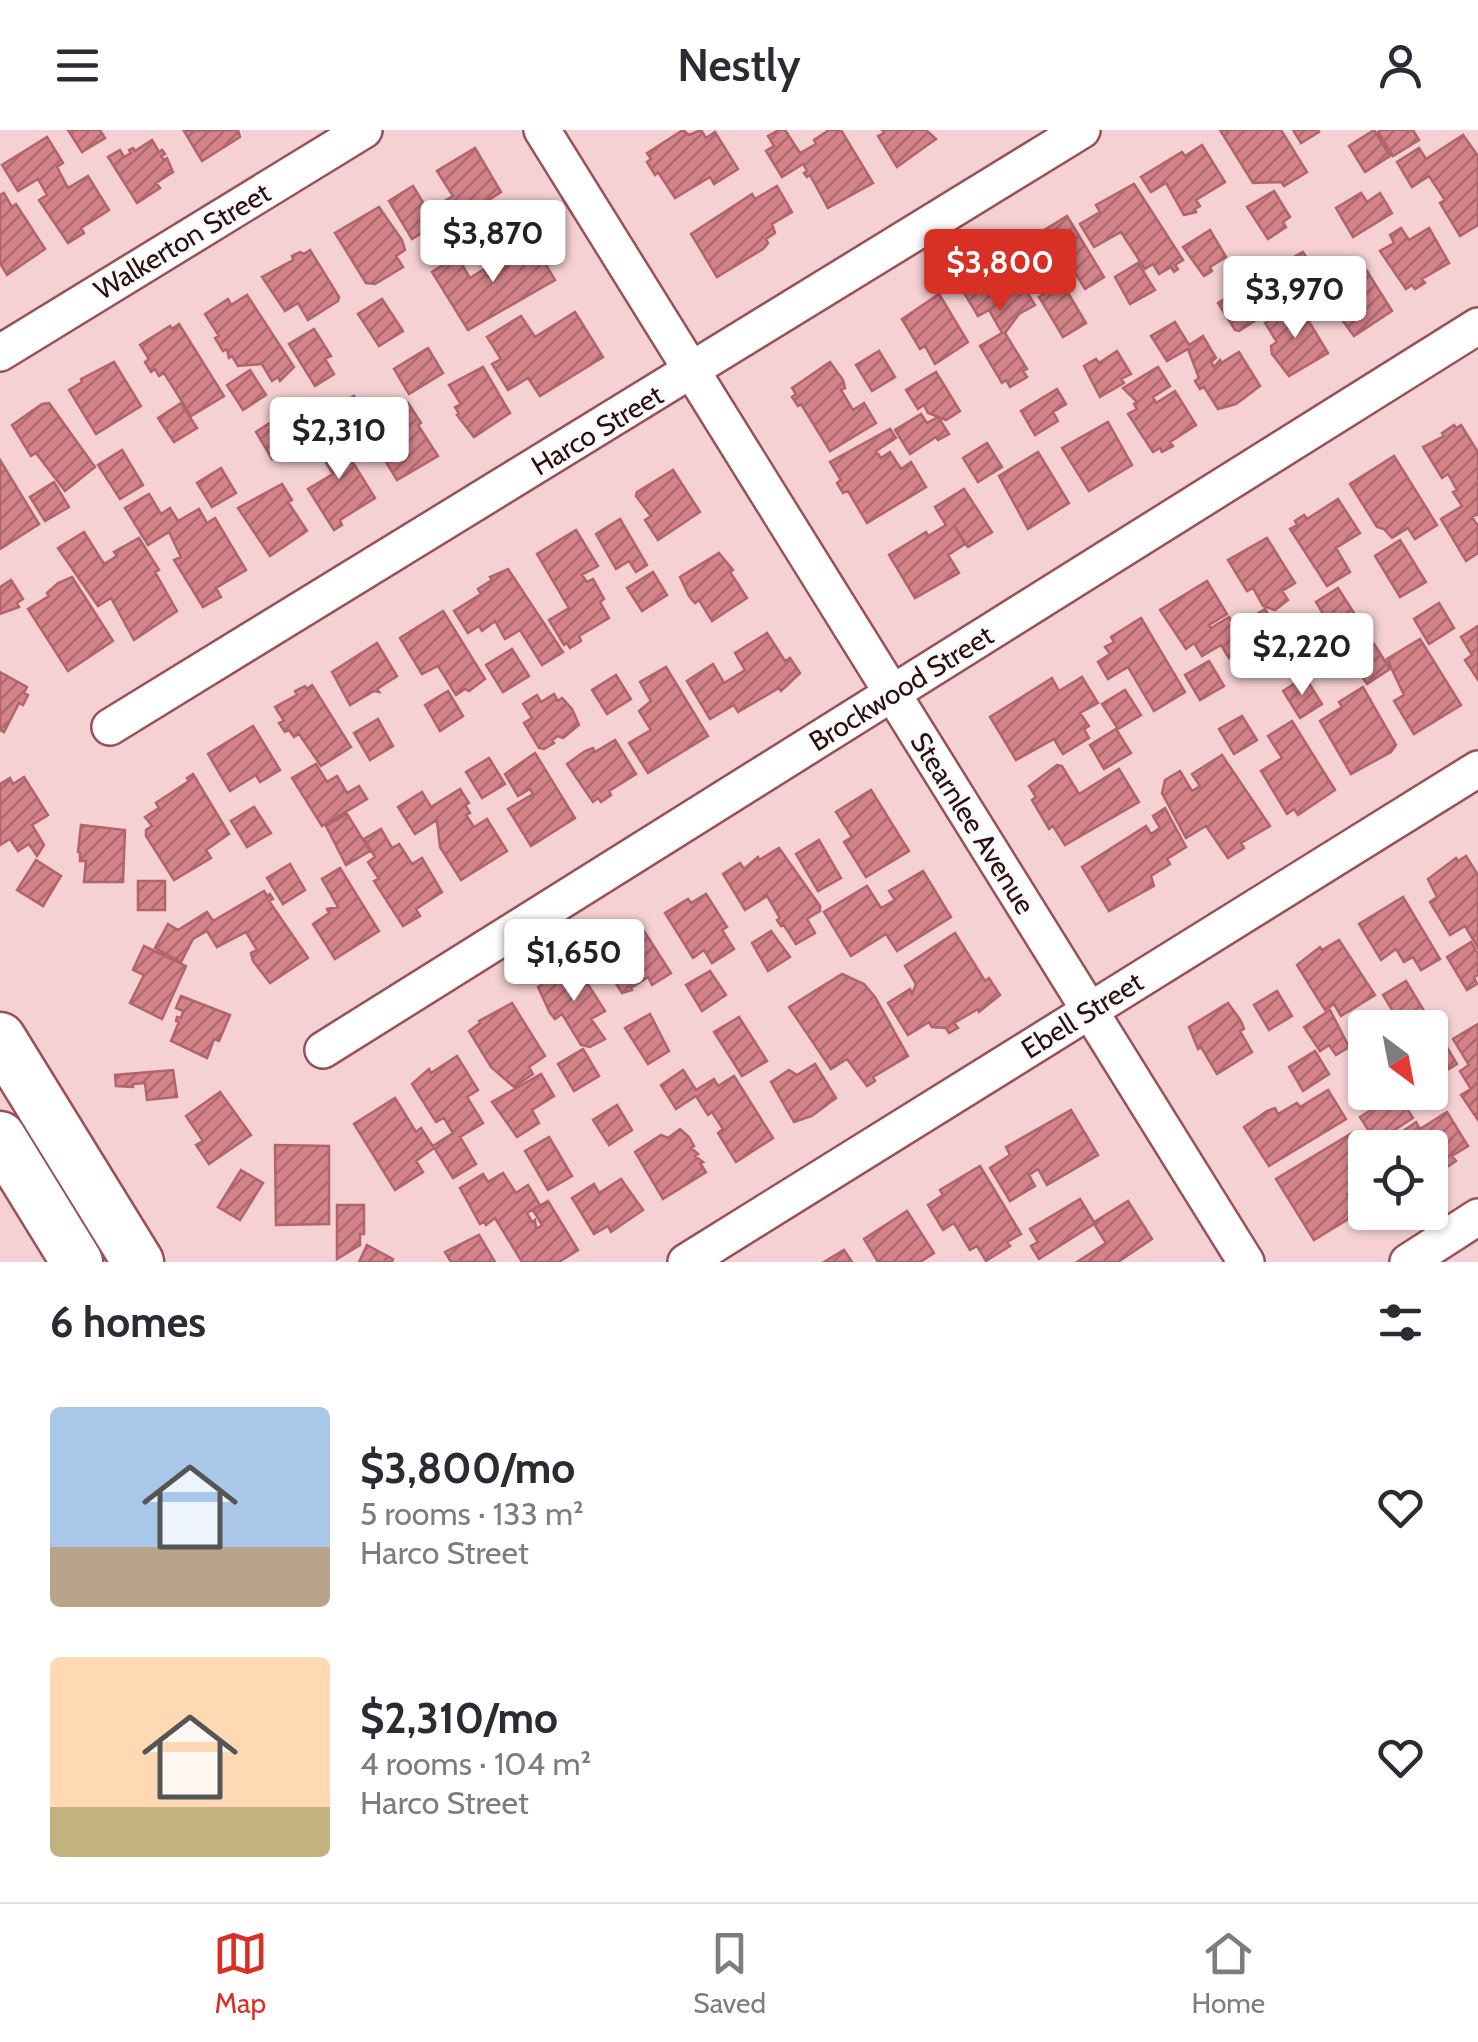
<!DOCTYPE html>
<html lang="en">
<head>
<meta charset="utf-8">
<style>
	:root { --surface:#fff; --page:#f7f7f7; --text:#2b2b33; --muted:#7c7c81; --line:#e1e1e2; --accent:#d93025 }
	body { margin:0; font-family:Cabin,sans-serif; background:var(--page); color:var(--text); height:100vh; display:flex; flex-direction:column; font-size:38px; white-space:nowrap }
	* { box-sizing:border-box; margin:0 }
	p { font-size:32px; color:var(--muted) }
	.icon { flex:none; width:55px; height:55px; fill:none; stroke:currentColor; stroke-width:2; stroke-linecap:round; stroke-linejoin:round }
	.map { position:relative; height:1132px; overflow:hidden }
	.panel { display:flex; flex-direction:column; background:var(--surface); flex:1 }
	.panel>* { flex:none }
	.needle { width:65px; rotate:148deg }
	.tools { position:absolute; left:1348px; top:880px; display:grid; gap:20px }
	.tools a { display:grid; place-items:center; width:100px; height:100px; border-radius:10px; background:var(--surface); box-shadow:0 2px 8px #0004; font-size:50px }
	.price { position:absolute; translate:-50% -85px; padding:0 22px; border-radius:10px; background:#fff; color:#222; font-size:32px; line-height:65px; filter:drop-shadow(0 2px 5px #0008) }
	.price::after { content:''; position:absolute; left:50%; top:60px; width:30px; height:22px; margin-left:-15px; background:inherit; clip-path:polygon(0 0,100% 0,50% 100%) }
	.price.selected { background:var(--accent); color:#fff }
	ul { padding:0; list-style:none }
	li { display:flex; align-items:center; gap:30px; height:250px; padding:0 50px }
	li span { display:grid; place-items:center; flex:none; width:280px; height:200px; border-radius:10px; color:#555 }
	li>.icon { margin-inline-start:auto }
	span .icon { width:120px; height:120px; fill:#fffc; stroke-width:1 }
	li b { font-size:42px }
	h2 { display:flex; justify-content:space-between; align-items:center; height:120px; padding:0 50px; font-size:42px }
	header { display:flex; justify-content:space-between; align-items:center; height:130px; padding:0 50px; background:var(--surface); font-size:45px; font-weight:600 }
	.menu { display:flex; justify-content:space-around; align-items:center; height:140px; border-top:2px solid var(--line); background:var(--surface); font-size:28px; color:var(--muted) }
	.menu a { display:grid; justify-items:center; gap:5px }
	.menu .selected { color:var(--accent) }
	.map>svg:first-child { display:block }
</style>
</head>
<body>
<header><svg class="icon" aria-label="menu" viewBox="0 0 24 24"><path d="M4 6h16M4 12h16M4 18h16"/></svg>Nestly<svg class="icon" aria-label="person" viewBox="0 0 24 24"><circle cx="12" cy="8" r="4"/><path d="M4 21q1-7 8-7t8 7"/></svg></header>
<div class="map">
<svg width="1478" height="1132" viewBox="0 0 1478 1132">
	<defs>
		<pattern id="building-hatch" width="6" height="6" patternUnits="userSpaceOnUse" patternTransform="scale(2.5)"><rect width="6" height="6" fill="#d4838a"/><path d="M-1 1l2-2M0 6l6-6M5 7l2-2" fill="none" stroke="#ac6a6f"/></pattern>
	</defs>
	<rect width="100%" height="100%" fill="#f5d1d3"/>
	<path fill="url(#building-hatch)" stroke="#b1646b" stroke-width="2.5" d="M68,0H100L105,8L82,22Z
		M238,0L240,7L202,31L184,1Z
		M683,0L689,5L701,0L706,8L715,2L738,39L714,54L710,47L675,68L658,42L655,45L647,32L651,29L647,23Z
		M779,0H785L800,23L816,14L814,10L829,0H841L873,53L828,78L810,45L807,47L804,43L807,41L803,34L782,47L766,21L774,16L768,6Z
		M882,0H926L936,9L897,37L878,6L884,3Z
		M1220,0H1281L1307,42L1284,56L1281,52L1253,53Z
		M1293,0H1318L1319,2L1301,13Z
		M1374,0L1390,26L1365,42L1349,16Z
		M1381,0H1413L1419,10L1393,26L1378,2Z
		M1463,5L1478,26V95L1460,106L1440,73L1445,70L1429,46L1412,57L1397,32L1419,18L1426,29Z
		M47,7L63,33L57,37L68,58L88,46L109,80L81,98L84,103L68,113L39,70L47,65L38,49L18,61L2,35Z
		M152,10L159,22L162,20L165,24L161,26L164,30L167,28L173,42L156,53L160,58L137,73L108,27L120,20L124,27L131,23L129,20L133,18L135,21Z
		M1202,15L1225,52L1196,70L1200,76L1195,79L1196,82L1184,85L1166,53L1151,62L1141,47L1182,22L1185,26Z
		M475,18L501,62L458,90L446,70L453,66L437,41Z
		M1134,54L1183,130L1175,135L1178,139L1174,142L1171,137L1159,144L1153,134L1145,139L1121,102L1094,117L1080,94L1100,82L1096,75Z
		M413,56L436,94L412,109L389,71Z
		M777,56L792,82L772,94L775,103L766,109L768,113L763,119L717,147L691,104L752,64L755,69Z
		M1274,61L1290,87L1283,92L1286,97L1268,109L1247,77Z
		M4,63L12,77L16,74L45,119L7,145L0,133V65Z
		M1361,63L1367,72L1380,63L1392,83L1353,107L1336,78Z
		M379,77L402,110L405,120L396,126L403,137L375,154L366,153L335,103Z
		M1067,86L1104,147L1085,159L1070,134L1050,150L1048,147L1044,149L1022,114Z
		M1401,98L1409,110L1429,98L1449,133L1422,149L1425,153L1415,159L1412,155L1406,159L1380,121L1394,113L1390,105Z
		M1210,100L1226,127L1210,137L1212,141L1204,146L1183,117Z
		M532,111L555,150L468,200L432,142L457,126L470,148L484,139L488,147L506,137L501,130Z
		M310,120L339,167L338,171L308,190L298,173L285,181L262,147L293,130L292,126L300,122L304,124Z
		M1303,122L1319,148L1299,160L1283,133Z
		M1005,126L1035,175L1019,184L1005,203L1027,239L1023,241L1027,247L1010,257L1006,250L1002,253L980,216L1002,203L989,180L978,186L958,153Z
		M1138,133L1155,160L1130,174L1115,147Z
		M1365,138L1392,181L1354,206L1337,183L1336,176L1341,172L1332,157Z
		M1062,153L1086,193L1063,207L1039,167Z
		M1246,156L1262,182L1256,186L1258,189L1239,201L1235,200L1218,173Z
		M939,164L968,212L935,234L925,216L920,219L902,189Z
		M247,165L294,237L280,251L278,247L272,251L262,234L238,236L232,226L229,228L227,219L223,221L215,208L219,206L205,184L228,169L231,175Z
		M382,169L403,201L379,216L358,184Z
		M1299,175L1328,223L1289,246L1272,224L1271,216L1277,212L1265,193Z
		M575,182L603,227L540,266L528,248L508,260L492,234L501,229L487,207L521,186L535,207Z
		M1175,192L1189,215L1203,206L1216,228L1211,232L1214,237L1220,230L1221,233L1239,222L1260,256L1236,274L1218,279L1204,257L1200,259L1195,251L1199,248L1188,219L1167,231L1151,206Z
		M179,194L224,266L191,286L164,243L159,246L155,239L151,242L145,232L149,229L140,215L170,196L172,199Z
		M314,199L331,226L325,229L334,244L315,256L289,214Z
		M428,218L443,243L409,264L394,239Z
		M879,221L895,247L872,261L856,235Z
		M1117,221L1131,244L1121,249L1124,253L1100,267L1084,236L1096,229L1099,233Z
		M114,232L141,276L96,304L69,260L82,252L81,249Z
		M830,232L843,250L845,258L841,260L853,280L864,273L876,293L830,321L801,274L798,276L792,267L796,264L792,258Z
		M483,237L510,283L474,307L457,285L459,284L455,277L461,274L449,255Z
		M1158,237L1170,256L1153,267L1156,273L1175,261L1196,295L1170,312L1173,316L1162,322L1160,318L1153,322L1128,284L1137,279L1134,274L1137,272L1123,258Z
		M250,240L266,265L243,280L227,255Z
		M936,242L960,281L946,290L928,283L924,275L918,279L906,260Z
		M1057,259L1066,274L1053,282L1058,291L1035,305L1021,281Z
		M354,266L370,291L346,305L330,280Z
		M49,273L95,337L65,361L36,323L31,326L12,295L42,274Z
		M181,273L197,298L174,312L158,288Z
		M408,273L421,293L418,295L438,326L397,350L372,309L384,303L388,310L395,306L393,303L397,300L388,285Z
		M294,277L311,306L272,329L256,302Z
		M921,284L927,293L938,287L949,304L938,310L936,307L910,324L895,300Z
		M1108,292L1132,335L1089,361L1062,318Z
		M1454,295L1456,298L1461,295L1478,322V384L1472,387L1478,396V423L1466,431L1441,389L1462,376L1453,362L1457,360L1448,344L1442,348L1423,317L1444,306L1442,303Z
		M331,297L375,368L340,390L342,395L334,400L308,359L333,344L312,310Z
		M890,299L896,308L876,321L881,328L890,322L901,339L911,332L926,357L867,393L848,361L843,363L837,353L841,350L830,332Z
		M987,313L1002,337L978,352L963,328Z
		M122,320L143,355L120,369L98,335Z
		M1038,322L1069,373L1028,399L999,346Z
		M1394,326L1437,395L1415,409L1408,398L1392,408L1384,399L1377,397L1350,354Z
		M0,330L39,394L0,419Z
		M221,338L236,363L212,377L197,353Z
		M673,340L700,382L658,410L645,390L651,386L636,366L637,362Z
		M54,352L69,377L45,391L30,367Z
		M282,354L292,370L288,372L307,401L270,426L238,378Z
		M964,359L992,402L968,417L955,397L965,414L948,425L959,443L915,468L889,425L926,402L928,406L946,395L935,377Z
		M149,364L161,384L170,378L178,391L199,379L207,393L215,388L246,440L216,458L221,467L203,477L174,430L181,427L169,402L148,415L125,378Z
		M1338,369L1360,403L1336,418L1350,442L1327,456L1290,399L1297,395L1295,391L1304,385L1307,389Z
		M620,389L647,435L636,442L629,431L616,439L596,404Z
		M576,400L598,436L582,445L587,452L593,449L604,469L600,472L609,488L579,506L581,511L570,518L567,513L564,515L549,490L569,478L537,424Z
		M84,402L104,434L117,426L114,422L139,408L159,440L155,442L177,481L134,510L111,468L98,476L58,418Z
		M1267,408L1295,453L1282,461L1288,470L1275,480L1263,476L1253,458L1247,461L1228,430Z
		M1400,410L1426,452L1400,467L1375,426Z
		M719,423L733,440L730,442L747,468L712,491L699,470L695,473L689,466L680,447Z
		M508,439L563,522L542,535L520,500L505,509L495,491L482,501L479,496L468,503L454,481L481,464L478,459L492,450L490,447Z
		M653,442L667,465L642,481L627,458Z
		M72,447L113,511L68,541L28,479L49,466L47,463L58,453Z
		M11,450L23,469L17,473L19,477L0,484V457Z
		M1207,451L1227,484L1209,495L1211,498L1229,487L1247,517L1229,528L1221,515L1202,526L1194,513L1186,519L1160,480Z
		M1338,458L1359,491L1336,506L1316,472Z
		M1439,473L1454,498L1429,514L1414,489Z
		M1265,479L1285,513L1280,516L1283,523L1265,534L1241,494Z
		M443,481L485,549L469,561L465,559L456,565L438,536L422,544L400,508Z
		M1141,488L1185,562L1154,581L1128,537L1108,549L1098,532L1110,524L1105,517L1114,512L1111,507Z
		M1478,496V550L1465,530L1472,525L1461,507Z
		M767,503L785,531L790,528L800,543L781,561L779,558L738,582L734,575L710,589L687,551L713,534L724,553L745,540L735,523Z
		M1420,509L1461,575L1414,604L1394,571L1404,565L1387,529Z
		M377,513L397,546L377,559L379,562L374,561L350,575L332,542Z
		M1374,514L1390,539L1367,554L1350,528Z
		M512,519L529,546L503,562L486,535Z
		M1209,531L1224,556L1200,570L1185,545Z
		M666,537L708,606L648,643L629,613L651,600L639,581L651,571L640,552Z
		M0,542L27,557L24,563L28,565L23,575L19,573L4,602L0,600Z
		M616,545L631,569L607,584L592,560Z
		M1082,547L1098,573L1080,583L1089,596L1084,599L1089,608L1063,624L1054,609L1016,630L990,587L1052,548L1059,561Z
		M1305,547L1322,574L1300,588L1283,561Z
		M312,555L351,617L321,636L299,604L294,607L289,600L285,602L279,593L284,591L275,577L297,565L295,561L305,556L307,559Z
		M1363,557L1396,615L1391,622L1351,644L1320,591L1342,577L1339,572Z
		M1125,560L1141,585L1118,599L1102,574Z
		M448,561L463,586L440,601L425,575Z
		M554,564L558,571L562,568L572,579L579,595L563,608L558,606L552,610L554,613L544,619L539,618L524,593L532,588L523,574L537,565L541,572Z
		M1242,586L1257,610L1234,624L1219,599Z
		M378,589L393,616L370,630L354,603Z
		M1292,591L1335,660L1298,685L1294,679L1287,684L1261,641L1282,628L1268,606Z
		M253,596L280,640L260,652L256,645L230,661L208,624Z
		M1116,599L1131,623L1104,639L1090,615Z
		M615,610L636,644L609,661L611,665L601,672L598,668L593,672L567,634L585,621L593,618L595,622Z
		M535,623L575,688L531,716L508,679L533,664L530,659L518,666L505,644Z
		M1222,625L1270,696L1241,713L1244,718L1228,728L1206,696L1186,708L1162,663L1165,650L1180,641L1192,661L1200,656L1192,644Z
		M489,628L505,654L482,668L466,642Z
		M316,634L327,652L337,646L347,663L359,656L367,669L322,696L292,648Z
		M1057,635L1062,636L1079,664L1119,639L1139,672L1065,715L1053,696L1049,699L1032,670L1036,667L1029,656Z
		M193,644L229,704L206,720L211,728L174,750L146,706V700L152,696L145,687L159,678L156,673L189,651L187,648Z
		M24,647L48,685L32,695L44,715L37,726L29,714L18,721L10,709L0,715V654L10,648L13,654Z
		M460,659L469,673L465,675L470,683L466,685L474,697L487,689L507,721L461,750L440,717L437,690L415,704L398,677L422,662L431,677Z
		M871,660L909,721L866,747L844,712L852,707L836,682Z
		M254,677L271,703L247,717L231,691Z
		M1165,678L1186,717L1167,729L1170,734L1151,746L1154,756L1109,781L1082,737L1146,696L1151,704L1160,698L1153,686Z
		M347,684L370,721L346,735L326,696Z
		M81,695L125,700L123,752H84L86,731H80V723L78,722Z
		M381,699L392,718L399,714L412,734L422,728L442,762L416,779L420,786L403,796L374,751L379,749L368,732L375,727L364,709Z
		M819,710L841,748L818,761L796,724Z
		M779,718L820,776V781L807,789L815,803L796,814L783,794L781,796L777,790L780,788L767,766L745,780L723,744L740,733L744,739L758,727L759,730Z
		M1466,726L1478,745V818L1465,796L1450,805L1430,772L1437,767L1428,749L1456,728L1458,731Z
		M36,730L61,746L43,776L17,760Z
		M290,734L305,760L283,774L267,748Z
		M340,738L379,801L335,829L313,794L329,783L327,779L338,777L322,749Z
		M923,741L951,787L897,821L886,804L851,826L824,782L867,756L881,778L895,770L889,761Z
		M138,751H165V780H138Z
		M264,761L267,766L270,764L273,769L269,771L308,828L270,853L253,831L251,823L257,820L246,802L217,817L207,801L193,809L181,832L155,818L168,794L178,800L207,782L213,791Z
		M706,764L727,797L722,800L734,819L712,833L704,820L693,828L665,783L688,769L691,773Z
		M1403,767L1440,829L1421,840L1413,827L1404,832L1396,819L1381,830L1359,794Z
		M644,801L671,843L652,855L648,847L631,858L632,860L622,863L600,828Z
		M771,801L790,827L768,841L752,813Z
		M955,803L985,851L989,848L1000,865L979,882L978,879L954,893L958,898L949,903L946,898L932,897L929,892L908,905L888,873L910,859L912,864L916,854L905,836Z
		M1339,810L1375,865L1341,886L1334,874L1325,880L1297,835L1320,817L1322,820Z
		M1471,812L1478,824V845L1474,847L1477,854L1467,860L1447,827Z
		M144,816L186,836L162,889L130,873L144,845L133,840Z
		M575,834L605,881L591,889L605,909L590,917L581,915L562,884L555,889L550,883L538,857Z
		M710,841L726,865L702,881L686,855Z
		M842,844L864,854L875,867L908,926L873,947L875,951L867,956L847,929L831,939L789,877Z
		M1406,851L1429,889L1416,898H1403L1383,865Z
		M1277,861L1292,886L1269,900L1254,875Z
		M181,866L230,885L219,911L214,909L207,928L171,911L179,892L176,891L177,887L181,888L183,881L176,878Z
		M512,873L545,926L529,937L533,944L514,957L491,937L469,901L480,893L479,891Z
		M1228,873L1241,891L1244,899L1240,901L1252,922L1217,944L1201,917L1198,919L1189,897Z
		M1330,880L1349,917L1336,925L1329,915L1320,921L1304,897Z
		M650,884L669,921L648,934L625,898Z
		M739,887L767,931L742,946L714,902Z
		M1478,894V990L1461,965L1471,959L1460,941L1469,935L1453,909Z
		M1442,909L1457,934L1435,947L1430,939V917Z
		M583,919L599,946L574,961L558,934Z
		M1315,921L1329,944L1303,961L1289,937Z
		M457,926L478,960L467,967L483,993L460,1007L476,1034L453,1048L433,1016L453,1003L444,988L436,992L412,954L429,939L431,943Z
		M815,934L836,968L812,986L794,992L771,952L789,940L797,945Z
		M173,940L177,967L147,970L145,953L133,954V957L116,956L115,945Z
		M683,940L696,960L714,949L718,956L734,946L773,1008L736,1032L718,1003L723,999L712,982L708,985L696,966L676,979L661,955Z
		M541,944L554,966L532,980L539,993L517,1007L492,972Z
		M1328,960L1346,989L1269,1036L1244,997L1267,981L1275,978L1278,984L1297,973L1300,977Z
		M220,962L251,1005L209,1034L196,1015L203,1011L186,986Z
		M1397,963L1413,988L1376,1012L1360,987Z
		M395,968L416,1002L421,998L434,1018L416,1031L423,1042L395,1060L354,994Z
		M617,975L632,1000L609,1015L593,990Z
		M1071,980L1098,1025L1047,1055L1038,1039L1029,1045L1035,1056L1010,1071L990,1038L1010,1025L1006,1017Z
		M1447,982L1468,1016L1452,1026L1456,1031L1432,1047L1430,1018H1413L1403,1001L1416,992L1420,999Z
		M680,999L689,1007L694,1016L691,1018L698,1024L695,1026L703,1032L700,1033L706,1042L663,1069L635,1022L661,1005L668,1008Z
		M1352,1003L1365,1024V1057L1363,1054L1347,1064L1358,1083L1314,1110L1276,1049Z
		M549,1007L572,1046L548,1060L525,1021Z
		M275,1015L329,1016V1094L276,1095Z
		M980,1036L1021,1104L1007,1112L1010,1116L986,1131L977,1116L970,1120L954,1093L943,1100L928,1075L943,1065L940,1060Z
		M241,1040L263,1053L240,1090L218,1077Z
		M503,1043L516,1063L528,1055L540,1075L527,1083L532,1092L535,1090L536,1099L542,1095L533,1080L548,1071L578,1120L559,1132H522L495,1088L486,1095L484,1092L480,1094L460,1058L483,1044L488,1052Z
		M621,1049L643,1080L611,1102L608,1096L594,1104L572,1068L594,1054L599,1063Z
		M1080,1069L1094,1092L1128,1071L1152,1109L1118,1132H1077L1106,1113L1094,1094L1039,1129L1031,1116L1038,1112L1030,1099Z
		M337,1075H364V1104H360V1115L337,1129Z
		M907,1081L934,1123L920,1132H878L864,1109Z
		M479,1105L495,1132H451L445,1122Z
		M367,1115L393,1129L392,1132H359Z
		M844,1120L852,1132H824Z"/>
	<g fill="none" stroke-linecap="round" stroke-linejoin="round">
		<g stroke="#9a5057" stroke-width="40">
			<path id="minor" d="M542,0L1246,1132
				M0,223L364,0
				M110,597L1082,0
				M323,920L1478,196
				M686,1132L1478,639
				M1408,1132L1478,1087"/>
		</g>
		<g stroke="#9a5057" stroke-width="55">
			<path id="secondary" d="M0,908L138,1132
				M0,1007L77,1132"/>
		</g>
		<use href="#minor" stroke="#fff" stroke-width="35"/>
		<use href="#secondary" stroke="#fff" stroke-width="50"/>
	</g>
	<g text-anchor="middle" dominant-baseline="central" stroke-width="8" stroke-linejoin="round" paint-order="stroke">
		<g font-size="28" fill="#2c0e11" stroke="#fcfcfc">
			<text transform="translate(182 111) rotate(-31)">Walkerton Street</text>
			<text transform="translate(597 300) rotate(-31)">Harco Street</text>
			<text transform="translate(901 558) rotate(-32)">Brockwood Street</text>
			<text transform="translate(973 693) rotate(58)">Stearnlee Avenue</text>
			<text transform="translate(1082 885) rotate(-32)">Ebell Street</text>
		</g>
	</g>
</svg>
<div class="tools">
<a><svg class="needle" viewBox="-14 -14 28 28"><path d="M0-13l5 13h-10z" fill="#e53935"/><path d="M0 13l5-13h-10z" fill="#7c7c81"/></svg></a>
<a><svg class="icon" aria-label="locate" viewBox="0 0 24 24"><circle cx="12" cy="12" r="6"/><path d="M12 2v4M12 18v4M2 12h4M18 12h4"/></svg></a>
</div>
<b class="price" style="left:493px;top:155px">$3,870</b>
<b class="price selected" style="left:1000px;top:184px">$3,800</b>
<b class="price" style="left:1295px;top:211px">$3,970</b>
<b class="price" style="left:339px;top:352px">$2,310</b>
<b class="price" style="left:1302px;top:568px">$2,220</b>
<b class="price" style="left:574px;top:874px">$1,650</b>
</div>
<section class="panel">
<h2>6 homes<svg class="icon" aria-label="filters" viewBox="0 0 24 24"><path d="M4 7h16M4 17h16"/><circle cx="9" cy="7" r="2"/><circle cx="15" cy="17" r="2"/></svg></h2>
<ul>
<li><span style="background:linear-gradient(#a9c7e8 70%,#b9a48a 0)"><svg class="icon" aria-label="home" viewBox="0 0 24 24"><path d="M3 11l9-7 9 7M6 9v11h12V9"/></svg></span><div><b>$3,800/mo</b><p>5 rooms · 133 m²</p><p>Harco Street</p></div><svg class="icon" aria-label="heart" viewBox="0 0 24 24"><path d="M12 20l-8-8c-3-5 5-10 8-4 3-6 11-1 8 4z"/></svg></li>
<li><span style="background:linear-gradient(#ffd9b3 75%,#c2b280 0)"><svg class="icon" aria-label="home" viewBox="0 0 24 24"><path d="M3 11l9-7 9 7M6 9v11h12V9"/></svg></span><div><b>$2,310/mo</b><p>4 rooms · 104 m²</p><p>Harco Street</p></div><svg class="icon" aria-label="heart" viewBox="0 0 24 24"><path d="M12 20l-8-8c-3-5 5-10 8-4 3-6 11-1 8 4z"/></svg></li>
</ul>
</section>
<nav class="menu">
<a class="selected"><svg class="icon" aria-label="map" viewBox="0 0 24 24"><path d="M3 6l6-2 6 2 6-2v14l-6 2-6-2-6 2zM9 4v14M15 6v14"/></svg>Map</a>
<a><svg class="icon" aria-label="saved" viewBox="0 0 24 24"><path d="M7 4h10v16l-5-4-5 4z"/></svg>Saved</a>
<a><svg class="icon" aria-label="home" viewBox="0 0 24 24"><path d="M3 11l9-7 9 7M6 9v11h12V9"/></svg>Home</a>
</nav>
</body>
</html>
